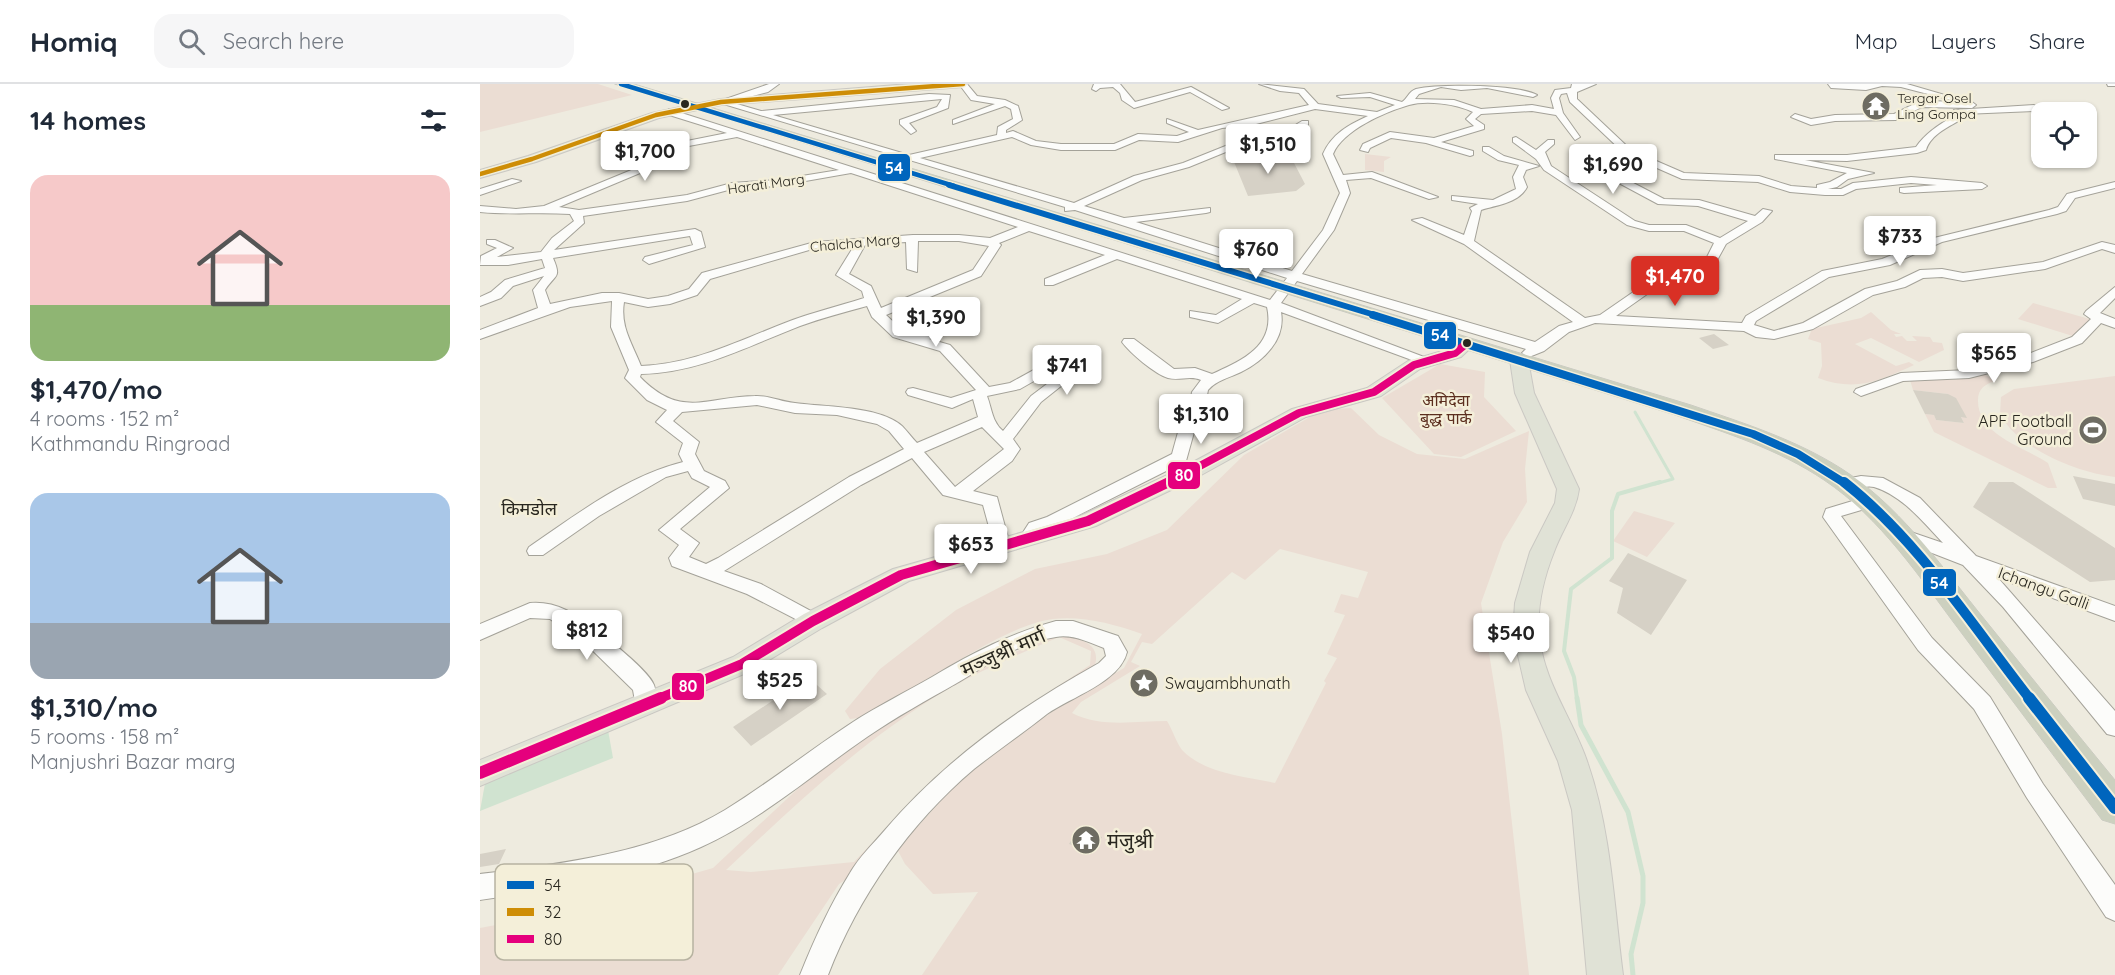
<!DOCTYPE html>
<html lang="en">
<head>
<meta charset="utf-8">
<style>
	:root { --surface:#fff; --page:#f6f6f7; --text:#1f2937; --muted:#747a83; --line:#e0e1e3; --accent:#d93025 }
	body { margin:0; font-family:Quicksand,"Noto Sans Devanagari",sans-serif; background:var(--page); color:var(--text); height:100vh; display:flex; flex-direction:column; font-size:22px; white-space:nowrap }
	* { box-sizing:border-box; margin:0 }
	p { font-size:20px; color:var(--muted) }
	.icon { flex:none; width:33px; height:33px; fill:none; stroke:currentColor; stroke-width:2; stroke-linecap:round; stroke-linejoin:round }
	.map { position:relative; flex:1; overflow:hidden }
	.details { display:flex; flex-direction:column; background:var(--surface); width:480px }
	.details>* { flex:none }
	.tools { position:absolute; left:1551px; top:18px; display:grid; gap:12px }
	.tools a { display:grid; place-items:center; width:66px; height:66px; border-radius:12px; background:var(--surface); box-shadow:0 2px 4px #0004; font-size:30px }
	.price { position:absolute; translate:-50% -51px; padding:0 14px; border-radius:6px; background:#fff; color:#222; font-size:20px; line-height:39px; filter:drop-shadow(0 2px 3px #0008) }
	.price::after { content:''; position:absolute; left:50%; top:36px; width:18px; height:14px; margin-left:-9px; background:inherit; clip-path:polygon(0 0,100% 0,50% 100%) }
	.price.active { background:var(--accent); color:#fff }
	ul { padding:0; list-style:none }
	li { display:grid; align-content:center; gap:12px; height:318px; padding:0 30px }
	li span { display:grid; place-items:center; height:186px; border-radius:18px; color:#555 }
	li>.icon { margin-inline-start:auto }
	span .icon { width:108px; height:108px; fill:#fffc; stroke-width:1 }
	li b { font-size:26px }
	h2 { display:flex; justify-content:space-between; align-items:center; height:72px; padding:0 30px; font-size:26px }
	header { display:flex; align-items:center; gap:36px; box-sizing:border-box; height:84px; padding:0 30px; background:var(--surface); border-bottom:2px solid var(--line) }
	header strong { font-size:28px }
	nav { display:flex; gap:33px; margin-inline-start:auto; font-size:21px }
	.search { width:420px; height:54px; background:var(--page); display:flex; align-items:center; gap:15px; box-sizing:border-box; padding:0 21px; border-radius:18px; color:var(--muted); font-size:22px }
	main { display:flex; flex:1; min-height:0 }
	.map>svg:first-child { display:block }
</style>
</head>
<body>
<header>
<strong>Homiq</strong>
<div class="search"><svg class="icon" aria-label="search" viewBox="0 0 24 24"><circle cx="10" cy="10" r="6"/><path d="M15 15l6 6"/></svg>Search here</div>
<nav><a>Map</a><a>Layers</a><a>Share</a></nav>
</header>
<main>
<section class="details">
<h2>14 homes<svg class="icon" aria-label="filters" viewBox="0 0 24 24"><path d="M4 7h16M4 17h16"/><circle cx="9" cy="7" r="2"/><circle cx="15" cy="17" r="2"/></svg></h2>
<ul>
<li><span style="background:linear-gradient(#f6c9c9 70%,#8fb573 0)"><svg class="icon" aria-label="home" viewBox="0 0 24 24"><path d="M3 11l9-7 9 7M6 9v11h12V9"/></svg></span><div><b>$1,470/mo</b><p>4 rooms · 152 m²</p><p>Kathmandu Ringroad</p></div></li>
<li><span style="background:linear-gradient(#a9c7e8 70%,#9aa5b1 0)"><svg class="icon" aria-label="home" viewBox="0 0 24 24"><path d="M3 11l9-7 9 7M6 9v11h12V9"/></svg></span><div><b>$1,310/mo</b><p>5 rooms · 158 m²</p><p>Manjushri Bazar marg</p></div></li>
</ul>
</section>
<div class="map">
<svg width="1635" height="891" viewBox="0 0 1635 891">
	<rect width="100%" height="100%" fill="#eeebdf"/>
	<path fill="#ebddd3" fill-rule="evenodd" d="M0,0H118L152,11L0,48Z
		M885,70L911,73L904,77V88L885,86Z
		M1553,219L1613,236L1599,254L1538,235Z
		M1391,228L1411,246L1421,250H1414L1416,253L1422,252L1427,257H1437L1432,252L1450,253L1453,258L1462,259L1464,266L1439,278L1391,254L1375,260L1416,282L1429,278L1434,281C1399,297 1376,308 1338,294L1342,282L1341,259L1328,255L1332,245L1381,234Z
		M960,280L1005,288L1004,313L1036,347L981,373L954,370L902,314Z
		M1504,290L1515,297C1505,300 1498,305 1498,316C1497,351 1546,364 1568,379L1577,404H1568L1454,348L1445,330L1454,331L1456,336L1484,339L1481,333H1486L1468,310L1433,306L1430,296L1434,294L1471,296Z
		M1635,292V393C1598,389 1538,365 1520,330L1521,313L1534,305Z
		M871,324L899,351L937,370L985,375L1049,347L1045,385L1047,418L1023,458L1001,519L1022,650L1049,891H442L498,808L453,810L425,780L417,765L479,697L530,656L585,619L644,584L662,550C633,540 604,532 573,535C532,540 470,582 435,604C414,617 395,633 370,635L365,627L400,585L476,526L555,485L627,470L687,446L764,371L842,326ZM800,465L888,488L878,514L861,510L854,528L865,531L847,570L857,574L844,597L846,599L795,699C764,692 725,690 702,666C697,660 692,645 687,637C655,637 621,644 592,629L601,618L660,582L651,578L662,558L672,560L752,488L765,496Z
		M1154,427L1195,439L1167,473L1133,457Z
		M575,551C594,553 622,557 615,581L537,633L374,790L359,800L298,891H0V844L69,831L233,784L325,698L373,661L477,593ZM579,553L611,567L610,581C571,607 530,632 493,662C450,697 412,738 374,778L271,788L246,786C315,721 387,652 470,604C505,584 542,569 579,553Z"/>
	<path fill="#d0e3d0" d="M128,646L133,674L0,727L6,694Z"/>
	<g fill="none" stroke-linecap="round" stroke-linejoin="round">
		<path stroke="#d0e3d0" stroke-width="3" d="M1155,328L1193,395L1175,400"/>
		<path stroke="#d0e3d0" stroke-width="4" d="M1097,615L1094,593L1084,567L1091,505L1132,474V427L1138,410L1180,398"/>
		<path stroke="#d0e3d0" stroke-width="5" d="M1097,614L1101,641L1148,728L1163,792V819L1151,870L1153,891"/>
	</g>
	<path fill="#d6d1c6" d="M782,71L813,77L825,100L816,107L768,112L752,73Z
		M1234,250L1249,261L1233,265L1219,254Z
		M1433,306L1468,310L1476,314L1487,334L1481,333L1484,339L1456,336L1454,331L1445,330Z
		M1593,392L1635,400V422L1603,415Z
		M1509,398H1533L1635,464V496L1610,498L1493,423Z
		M1148,469L1207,496L1171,551L1137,529L1143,504L1129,497Z
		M328,593L347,610L271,662L253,643Z
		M599,744L622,753L613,768L589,760Z
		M26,765L19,780L0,783V770Z"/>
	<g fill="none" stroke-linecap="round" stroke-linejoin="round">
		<g stroke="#a4a299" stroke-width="2">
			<path id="minor" d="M289,0H299L288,8L250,18L281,27L449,10L470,11L468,24L429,39L436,47L431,50L420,40V36L457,23L462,15L293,31L429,71L517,51L518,43L533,35L531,25L525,22L473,40V36L515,20L491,16L479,0H487L497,12L525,16L538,22L542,36L526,46V49L533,47L556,57L581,60H634L658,50L697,52L709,48L687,39V35L718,46L829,21L819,9L800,7L779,0L824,5L838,20L897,28L915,21L890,13L861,14L857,12L890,9L922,18C928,14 928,8 936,5C958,0 1037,0 1057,11L1053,13L1007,4L981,6L961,3L939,10L935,15L974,16L1001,25L1052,21L1074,25L1071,14L1075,6L1091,4L1092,0H1116L1097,8V15L1151,66L1204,89L1279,92L1311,102L1337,104V101L1350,98L1367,89L1295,75V71H1367L1436,63C1445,50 1459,40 1476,31L1474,26L1554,21L1558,24L1554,27L1484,30V34C1470,42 1451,50 1446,66L1437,69L1367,77L1325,76L1394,89L1368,95L1357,103L1348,105H1361L1373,99L1431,93L1502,99L1507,102L1502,105L1424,109L1420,108V104L1457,101L1431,99L1376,105L1363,111H1345L1310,108L1278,98L1202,95L1145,70L1090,18L1087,9L1081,10L1079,14L1083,29L1100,53L1095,56L1076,31L1052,27L1001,30L995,35L1004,41V45L961,58L993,67V71L990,72L946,59L911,54L890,64L888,68L880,66L883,60L910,48L954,54L994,42L986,35L993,28C976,20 947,16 929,21C905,28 863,46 853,70L863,91L892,88L958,113L949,115L891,94L866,96L870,109L854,146L822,190L1055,258L1079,242L1093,238L984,160L932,136L942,134L984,151L992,127L990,124L998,120L972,116V112L1013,116L1036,105L1033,93L1039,81L1018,76L1003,67V63H1009L1024,72L1059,82L1046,86L1043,93L1047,103C1039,119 1017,121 1001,126L994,157L1105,234L1120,231L1162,202L1213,185L1226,175L1234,159L1204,147H1169L1147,141L1064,86L1056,75L1033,58V54L1036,53L1056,66L1068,56H1074V60L1065,68L1071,82L1155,137L1169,141H1206L1240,154L1268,137L1218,122L1178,120L1109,83V79H1115L1184,115L1219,116L1275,132L1283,125L1292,127L1282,138L1246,160L1235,180L1221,191L1170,208L1136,232L1262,239L1266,232L1342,187L1402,175L1454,154L1569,126L1578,123L1587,110L1635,98V104L1595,114L1586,127L1577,130L1462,158L1410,181L1349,193L1276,237L1274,241L1294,247L1323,239L1385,205L1417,197L1440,186L1462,185L1483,189L1563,178L1622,158L1635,161V169L1622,165L1565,185L1483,197L1462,193L1443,194L1425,203L1393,211L1333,245L1294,255L1276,253L1264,247L1115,239L1089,248L1064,267L1049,273L1042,269L1046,265L817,197L801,219L952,276L950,279H940L801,228C806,255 784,277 761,288C749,294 737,296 728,306L724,327L716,341L706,377L579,441L562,447L555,457H543L540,453L549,439L567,433L692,370L700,341L709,327L712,308L721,296C710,291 700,297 688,294C675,290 650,269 642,258L644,255H654L694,285L715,284L732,290C761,277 796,262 787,223L774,219L738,239L710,233V227L736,231L762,215L637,175L573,201H565V195L625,171L549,147L519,159L521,161L501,192L406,231C448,271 440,233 472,240V246L449,255L470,261L509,303L530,299L581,271L605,283L561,318L533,355L540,365L532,377L493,407L517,413L530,461L527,465H515L503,421L463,411L432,374L381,401L244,487L281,500L340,532L343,537L340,542L333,544L267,510L192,482L189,474L199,461L179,446L230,403L212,394L208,387L186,393L119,432L63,471H49L47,467L49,463C97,430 147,392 203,378L199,370L203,359L176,338L187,326L167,316L145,294L149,286L131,243L132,217L90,223L0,255V246L58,224L53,206L64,192L33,202L21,214L0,222V213L11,208L25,196L65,184L62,175L28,181H0L1,172L17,164L7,160V156H15L33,164L17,173L61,168L72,154L94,137L90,130C59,128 30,131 0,128V122L36,125L64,122L166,80L192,60L247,49L186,30L189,25L790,216L807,194L595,126L585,127V123L237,18ZM835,25L888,32C868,41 852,50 843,70L860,109L843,146L812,187L656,138L726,129L730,128V124L644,134L604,122L662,96L709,83L758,63L805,55L828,41V37H822L799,51L753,59L703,79L654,92L594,119L440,74L532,53L551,61L581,66H635L659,56L698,58L742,44L772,41ZM257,53L359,86L297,96L252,99L207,111L99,126L79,123L172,84L198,64ZM371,89L538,143L510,154L479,151H433L335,158L222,189L209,205L188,212L168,215L139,209H122L70,220L65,206C75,190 82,195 73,174L210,152L213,161L165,173L163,176L169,180L225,163L221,148L215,145L74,166L104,139L103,132L207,117L252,105L297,102ZM438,157H479L509,162L493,186L401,224L391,202L369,190L385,161L426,158L427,185L437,188ZM374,162L356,191L382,207L384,214C359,222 334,228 310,237C260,256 215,280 161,282C152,259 140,243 144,218L168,223L190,220L217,211L230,195L336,164ZM387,222L392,233L413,253L460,267L496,306L471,314L433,304L428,305L426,308L428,311L472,324L493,315L498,333L437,359C432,354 427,347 422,342C400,322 344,323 315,319C302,318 288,311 275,312C225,313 201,335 160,293L161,290C219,289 268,262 320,242C342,234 365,228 387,222ZM582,281L588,284L551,312L523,347C512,338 512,325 507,312L540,305ZM277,321L315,329L357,331L397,340L409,347L424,365L369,393L238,474L226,480L209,473L219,459L200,445L249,404L245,397L224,387L215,370L219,358L193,337L202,328ZM502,343L524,365L475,403L444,368Z
				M614,0H640L655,18L711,3L749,24L742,26L710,8L654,24L642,16L640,9L633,3L620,4L616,7L612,5Z
				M1348,0H1427L1475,14L1471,16L1421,3L1402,2L1386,6L1351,4Z
				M1627,0H1635V2H1628Z
				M1440,17L1492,18L1496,21L1492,24L1442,23L1416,36L1355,37L1331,41L1311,33L1315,30L1331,35L1355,31L1414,30Z
				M32,95L41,97L0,111V105Z
				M1635,203V214L1620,229L1635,235V244L1621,239L1602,259L1553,278L1489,294L1423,297L1381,312L1374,308L1376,305L1421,289L1489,286L1543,272L1592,253L1611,235L1604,230L1606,227Z
				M1381,392L1403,394L1440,414L1496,472L1635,522V537L1518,494L1635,627V652L1627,650L1523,523L1483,481L1416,455L1413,451L1416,447L1422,445L1463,459C1443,438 1423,412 1394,403C1382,400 1366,411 1359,400L1361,396Z
				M1389,412L1398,418L1395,422L1361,432L1452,554L1510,613L1563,700L1635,801V837L1626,833L1547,714L1494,625L1438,566L1343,433L1346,425Z
				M50,519C62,518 74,520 86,526C103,534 168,584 174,601C177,609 177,621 173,628L165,631L157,628L153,606L110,564L70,535L50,534L0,556V540Z
				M576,537H593L638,552L647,568C640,598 591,613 567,630C543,649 518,666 494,685C430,739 378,813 348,891H320C334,856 350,821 370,789C379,773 393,760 405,746C465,676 538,624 619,579L626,572L624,564C608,558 592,550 576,553C540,558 507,581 477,599C447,616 416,633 387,653C333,690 281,736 221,763C152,794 74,805 0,816V790C81,780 174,769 245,726C289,699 330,666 373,638C398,622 426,608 452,593C492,569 531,549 576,537Z"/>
		</g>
		<g stroke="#cac8c3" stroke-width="2">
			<path id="major" d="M429,0H488L483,3L241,21L179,34L56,78L0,94V86L48,72L172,29L205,22L241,15Z
				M987,254L996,259L981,273L940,285L901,312L826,333L714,395L616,442L429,497L342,544L271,587L0,702V676L253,573L324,530L413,485L600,432L700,385L812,325L887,304L928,277L969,265Z
				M1039,271L1048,276L1054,309L1099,405C1096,428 1082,446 1074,468C1064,493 1057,522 1059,548C1062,597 1094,636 1108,680C1131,747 1134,821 1143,891H1107L1092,726L1078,677L1046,606L1033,550L1035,519L1050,468L1075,419L1077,405L1035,309L1030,276Z"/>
		</g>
		<g stroke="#cac8c3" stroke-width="1">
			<path id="highway" d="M135,0H154L1211,321C1263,339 1315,355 1362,385C1417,420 1457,476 1497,526C1543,583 1589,640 1635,696V740L1622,736C1575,673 1527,610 1480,547C1440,494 1401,434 1344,396C1298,365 1246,349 1195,331Z"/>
		</g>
		<use href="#minor" fill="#fcfcfa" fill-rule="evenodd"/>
		<use href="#major" fill="#e0e2d6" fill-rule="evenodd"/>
		<use href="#highway" fill="#ccd0bf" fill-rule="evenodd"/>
		<g stroke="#f4efd9" stroke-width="7">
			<path id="bus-1-far4" d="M141,0L474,102"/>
		</g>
		<g stroke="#f4efd9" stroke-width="9">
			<path id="bus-1-far3" d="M469,101L898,232"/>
		</g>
		<g stroke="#f4efd9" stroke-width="11">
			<path id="bus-1-far2" d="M893,231L1273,350L1318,370L1366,400"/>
		</g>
		<g stroke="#f4efd9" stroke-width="14">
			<path id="bus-1-far1" d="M1364,398C1438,456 1492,541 1550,615"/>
		</g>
		<g stroke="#f4efd9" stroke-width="16">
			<path id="bus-1" d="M1549,614L1635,724"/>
		</g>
		<g stroke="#f4efd9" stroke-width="7">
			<path id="bus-2" d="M0,90L52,75L176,31L241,18L483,0"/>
		</g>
		<g stroke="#f4efd9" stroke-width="11">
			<path id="bus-3-far2" d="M686,400L819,329L894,308L934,281L975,269L987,259"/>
		</g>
		<g stroke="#f4efd9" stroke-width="14">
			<path id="bus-3-far1" d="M178,615L262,580L333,537L421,491L608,437L689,398"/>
		</g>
		<g stroke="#f4efd9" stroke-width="16">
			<path id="bus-3" d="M0,689L181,614"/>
		</g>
		<use href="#bus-1-far4" stroke="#0065bd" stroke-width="4.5"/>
		<use href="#bus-1-far3" stroke="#0065bd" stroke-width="6"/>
		<use href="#bus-1-far2" stroke="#0065bd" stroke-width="8"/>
		<use href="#bus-1-far1" stroke="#0065bd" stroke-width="10"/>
		<use href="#bus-1" stroke="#0065bd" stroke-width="12"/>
		<use href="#bus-2" stroke="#ce8d06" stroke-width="4.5"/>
		<use href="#bus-3-far2" stroke="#e5007d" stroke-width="8"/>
		<use href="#bus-3-far1" stroke="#e5007d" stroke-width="10"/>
		<use href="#bus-3" stroke="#e5007d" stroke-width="12"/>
	</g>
	<defs>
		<g id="temple-disc" transform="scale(1.5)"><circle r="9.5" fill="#6e6c62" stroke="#f4efd9"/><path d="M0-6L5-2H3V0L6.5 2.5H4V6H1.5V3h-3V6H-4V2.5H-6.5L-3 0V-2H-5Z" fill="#fff"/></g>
		<g id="stadium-disc" transform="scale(1.5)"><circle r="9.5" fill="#6e6c62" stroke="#f4efd9"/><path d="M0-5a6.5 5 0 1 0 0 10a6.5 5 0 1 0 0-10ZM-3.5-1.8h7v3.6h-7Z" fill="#fff"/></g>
		<g id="sight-disc" transform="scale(1.5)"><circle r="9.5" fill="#6e6c62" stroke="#f4efd9"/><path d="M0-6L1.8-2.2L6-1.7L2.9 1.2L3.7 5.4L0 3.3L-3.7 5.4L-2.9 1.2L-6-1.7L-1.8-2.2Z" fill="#fff"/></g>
	</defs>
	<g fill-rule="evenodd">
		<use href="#temple-disc" x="1396" y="22"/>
		<use href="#stadium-disc" x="1613" y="346"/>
		<use href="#sight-disc" x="664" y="599"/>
		<use href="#temple-disc" x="606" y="756"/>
	</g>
	<g fill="#29271f" stroke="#f4efd9" stroke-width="2">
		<circle cx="205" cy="20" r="5"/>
		<circle cx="987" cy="259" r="5"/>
	</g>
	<g text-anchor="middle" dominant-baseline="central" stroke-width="5" stroke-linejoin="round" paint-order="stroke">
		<g font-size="14" fill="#29271f" stroke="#f4efd9" text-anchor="start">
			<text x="1417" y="14">Tergar Osel<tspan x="1417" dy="16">Ling Gompa</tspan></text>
		</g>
		<g font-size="14" fill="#29271f" stroke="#f4efd9">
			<text transform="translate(286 100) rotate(-8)">Harati Marg</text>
			<text transform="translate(375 159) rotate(-5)">Chalcha Marg</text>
		</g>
		<g font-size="16" fill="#5b2e1e" stroke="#f4efd9">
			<text x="966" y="316">अमिदेवा<tspan x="966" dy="18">बुद्ध पार्क</tspan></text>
		</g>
		<g font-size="16" fill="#29271f" stroke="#f4efd9" text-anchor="end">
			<text x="1592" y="337">APF Football<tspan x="1592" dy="18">Ground</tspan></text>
			<text x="685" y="599" text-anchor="start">Swayambhunath</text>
		</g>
		<g font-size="16" fill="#29271f" stroke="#f4efd9">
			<text transform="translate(1564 504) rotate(20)">Ichangu Galli</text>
		</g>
		<g font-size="18" fill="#29271f" stroke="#f4efd9">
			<text x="49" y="424">किमडोल</text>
		</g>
		<g font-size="20" fill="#29271f" stroke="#f4efd9">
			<text transform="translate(523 568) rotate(-24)">मञ्जुश्री मार्ग</text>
		</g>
		<g font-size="20" fill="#29271f" stroke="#f4efd9" text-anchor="start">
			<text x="627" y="756">मंजुश्री</text>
		</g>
	</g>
	<rect x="15" y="780" width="198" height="96" rx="9" fill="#f4efd9" stroke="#b7b3a1" stroke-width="1.5"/>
	<rect x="27" y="797" width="27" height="8" fill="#0065bd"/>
	<rect x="27" y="824" width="27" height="8" fill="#ce8d06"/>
	<rect x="27" y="851" width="27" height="8" fill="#e5007d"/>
	<g font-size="16" fill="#29271f">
		<text x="64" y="807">54</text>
		<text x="64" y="834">32</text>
		<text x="64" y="861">80</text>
	</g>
	<g stroke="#f4efd9" stroke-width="2">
		<rect x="397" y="69" width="34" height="29" rx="6" fill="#0065bd"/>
		<rect x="943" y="237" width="34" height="29" rx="6" fill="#0065bd"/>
		<rect x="687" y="377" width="34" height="29" rx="6" fill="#e5007d"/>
		<rect x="1442" y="484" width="35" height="29" rx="6" fill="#0065bd"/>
		<rect x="191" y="588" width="34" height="29" rx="6" fill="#e5007d"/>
	</g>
	<g font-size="16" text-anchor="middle" font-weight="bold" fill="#fff">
		<text x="414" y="90">54</text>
		<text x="960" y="257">54</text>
		<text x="704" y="397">80</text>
		<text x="1459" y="505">54</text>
		<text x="208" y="608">80</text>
	</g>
</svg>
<div class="tools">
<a><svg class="icon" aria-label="locate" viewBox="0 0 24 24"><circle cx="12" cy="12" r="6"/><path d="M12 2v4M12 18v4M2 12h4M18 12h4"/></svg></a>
</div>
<b class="price" style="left:788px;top:91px">$1,510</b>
<b class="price" style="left:165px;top:98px">$1,700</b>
<b class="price" style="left:1133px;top:111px">$1,690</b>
<b class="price" style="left:1420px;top:183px">$733</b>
<b class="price" style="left:776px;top:196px">$760</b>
<b class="price active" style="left:1195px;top:223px">$1,470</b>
<b class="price" style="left:456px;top:264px">$1,390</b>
<b class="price" style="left:1514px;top:300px">$565</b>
<b class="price" style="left:587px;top:312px">$741</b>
<b class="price" style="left:721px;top:361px">$1,310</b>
<b class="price" style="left:491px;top:491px">$653</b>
<b class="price" style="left:107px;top:577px">$812</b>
<b class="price" style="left:1031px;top:580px">$540</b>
<b class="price" style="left:300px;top:627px">$525</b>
</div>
</main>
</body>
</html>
